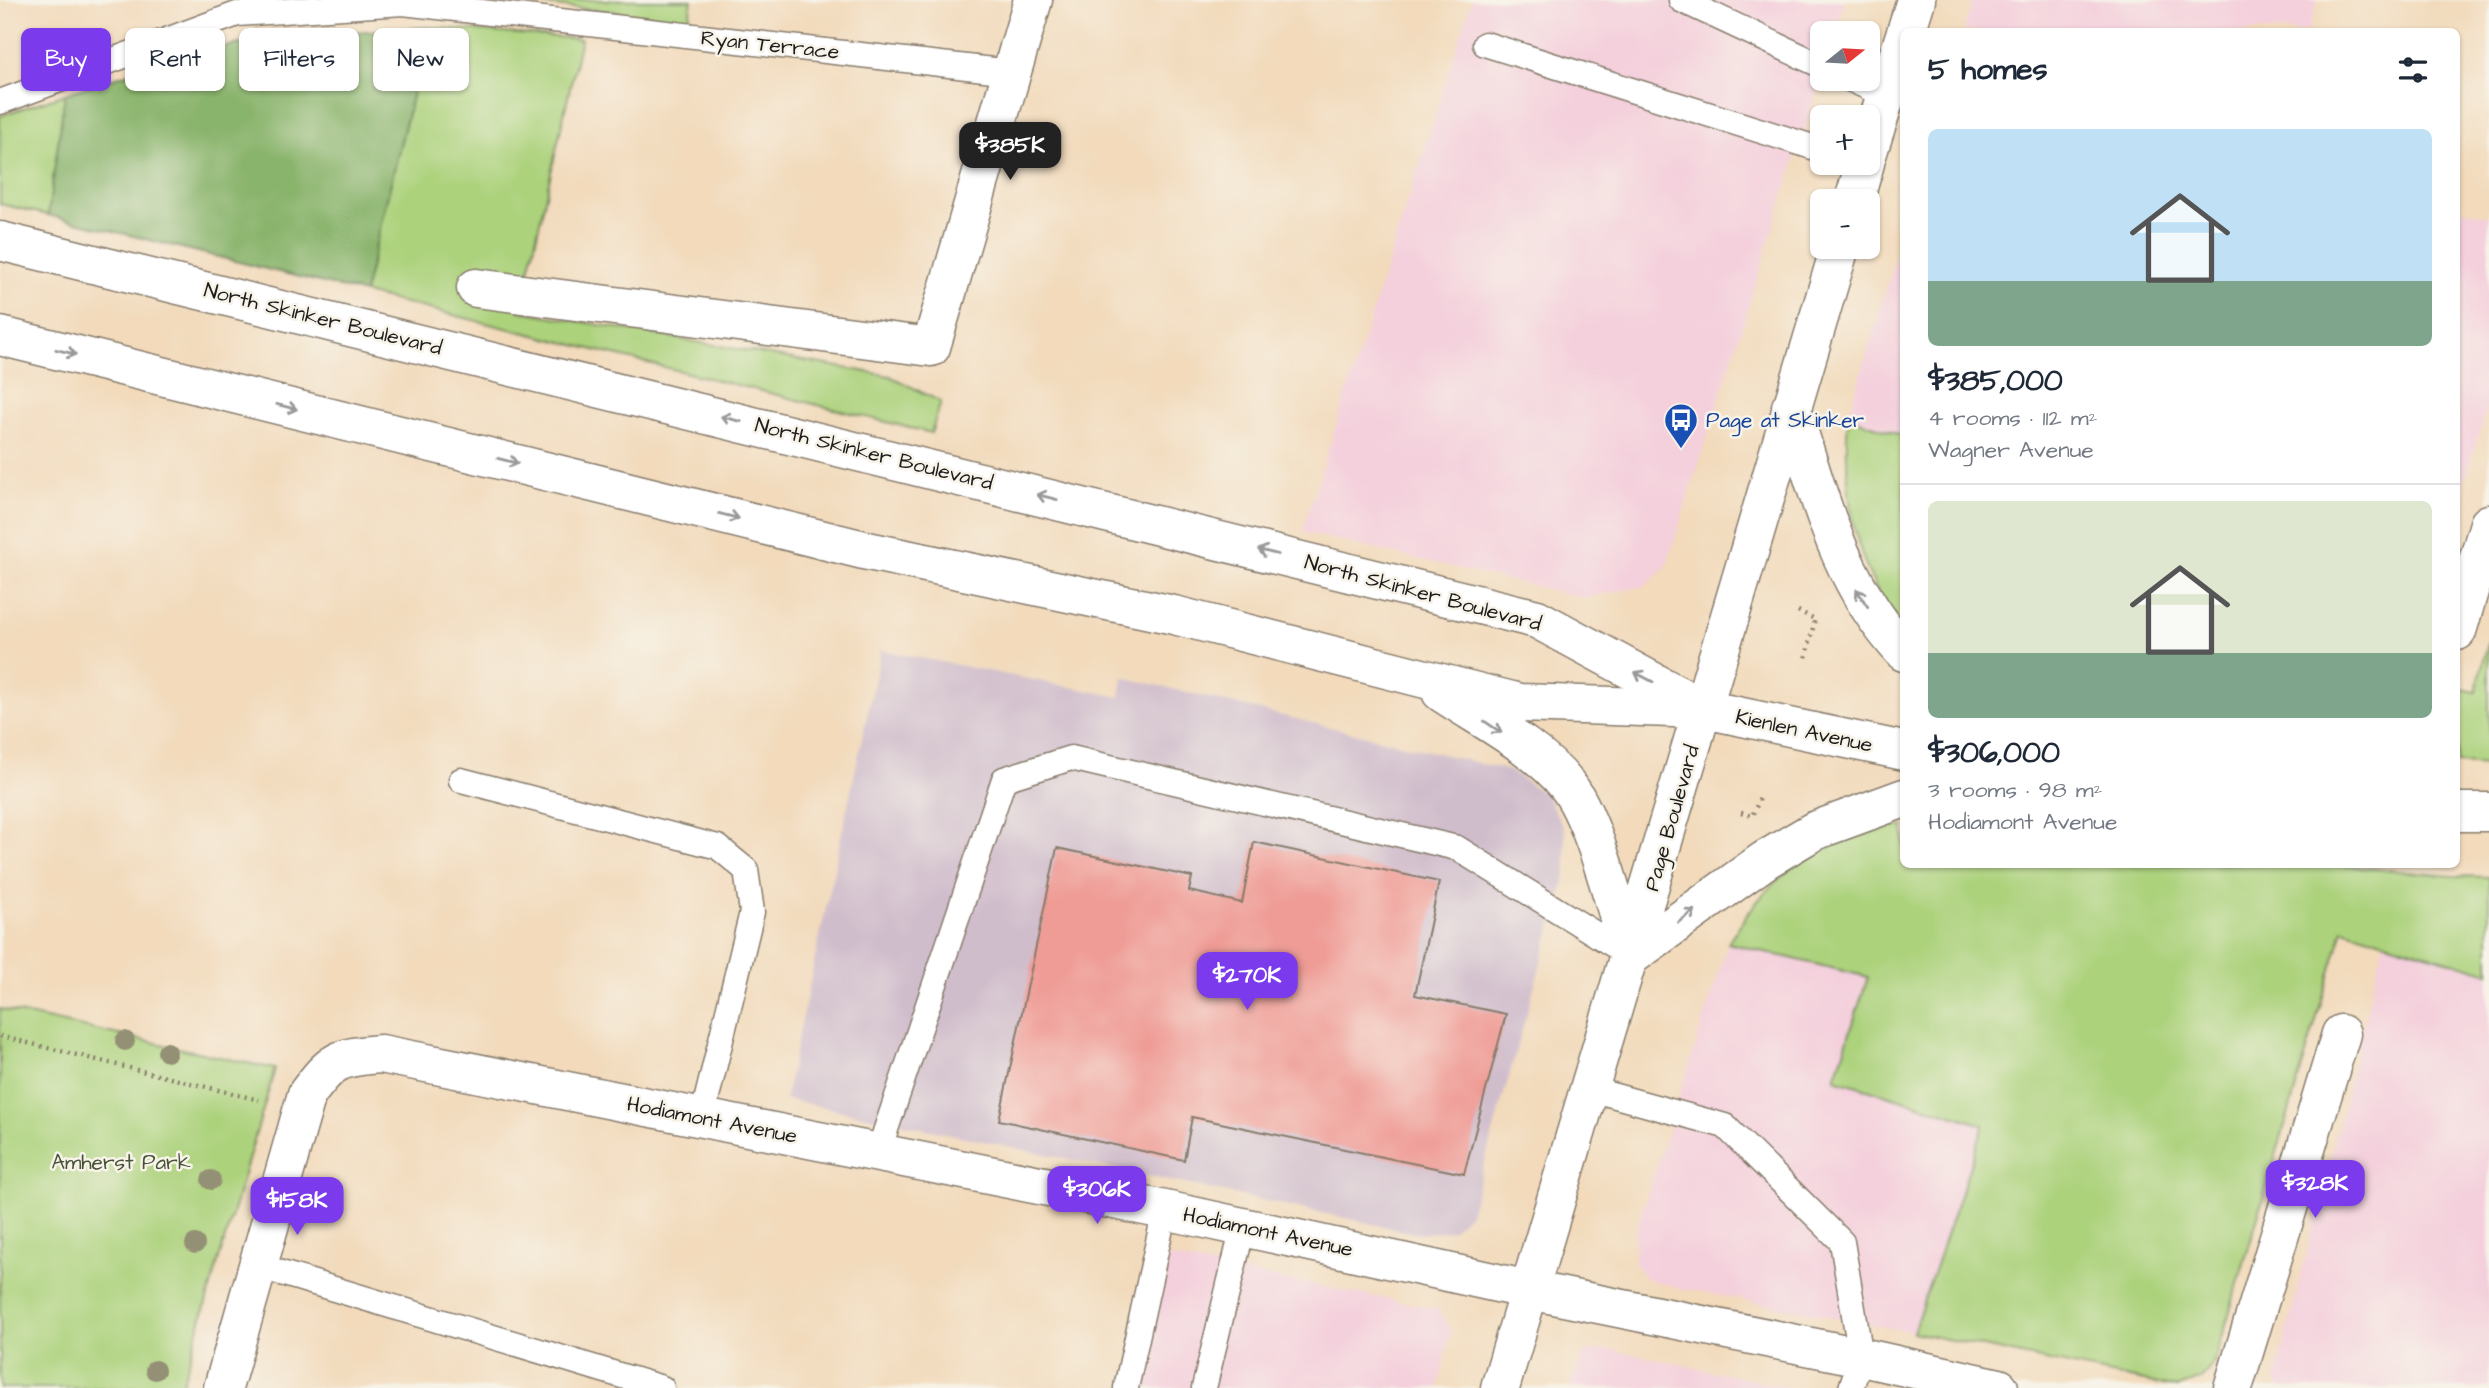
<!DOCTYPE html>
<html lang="en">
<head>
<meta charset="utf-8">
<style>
	:root { --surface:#fff; --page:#f2f2f3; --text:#1f2937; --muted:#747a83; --line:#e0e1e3; --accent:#7c3aed }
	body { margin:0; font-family:"Architects Daughter",sans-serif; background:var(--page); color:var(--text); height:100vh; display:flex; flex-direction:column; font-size:26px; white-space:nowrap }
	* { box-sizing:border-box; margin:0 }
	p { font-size:23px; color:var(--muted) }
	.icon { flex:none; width:38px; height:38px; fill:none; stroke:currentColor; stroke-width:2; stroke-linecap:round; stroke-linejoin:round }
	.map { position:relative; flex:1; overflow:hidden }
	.drawer { position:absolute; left:1900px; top:28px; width:560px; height:840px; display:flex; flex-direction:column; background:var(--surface); border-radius:10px; box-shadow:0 2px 5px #0004 }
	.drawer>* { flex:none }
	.guide { position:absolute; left:21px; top:28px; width:665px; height:63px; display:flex; gap:14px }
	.needle { width:46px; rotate:72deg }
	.buttons { position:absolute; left:1810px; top:21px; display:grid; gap:14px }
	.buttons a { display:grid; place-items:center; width:70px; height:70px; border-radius:10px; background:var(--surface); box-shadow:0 2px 5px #0004; font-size:35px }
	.price { position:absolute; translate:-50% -60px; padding:0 16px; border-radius:14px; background:var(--accent); color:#fff; font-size:23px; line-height:46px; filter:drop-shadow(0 2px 4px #0008) }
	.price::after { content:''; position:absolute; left:50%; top:42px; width:21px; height:16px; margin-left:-10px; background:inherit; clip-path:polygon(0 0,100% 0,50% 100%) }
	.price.active { background:#222; color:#fff }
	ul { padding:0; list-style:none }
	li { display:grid; align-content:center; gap:14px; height:371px; padding:0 28px }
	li+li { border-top:2px solid var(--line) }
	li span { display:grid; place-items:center; height:217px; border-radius:10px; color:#555 }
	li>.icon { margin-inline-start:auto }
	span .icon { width:126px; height:126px; fill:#fffc; stroke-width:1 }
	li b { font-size:30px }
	h2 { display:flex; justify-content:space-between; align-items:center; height:84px; padding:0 28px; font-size:30px }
	.chip { padding:0 24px; border-radius:10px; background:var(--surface); box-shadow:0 2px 5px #0004; font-size:24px; line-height:63px }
	.chip.active { background:var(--accent); color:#fff }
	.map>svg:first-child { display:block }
</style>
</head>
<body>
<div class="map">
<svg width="2489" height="1388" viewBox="0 0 2489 1388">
	<rect width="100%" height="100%" fill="#f7f3e8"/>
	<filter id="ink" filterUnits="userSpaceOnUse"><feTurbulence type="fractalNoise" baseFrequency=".0143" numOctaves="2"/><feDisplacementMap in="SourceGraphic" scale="14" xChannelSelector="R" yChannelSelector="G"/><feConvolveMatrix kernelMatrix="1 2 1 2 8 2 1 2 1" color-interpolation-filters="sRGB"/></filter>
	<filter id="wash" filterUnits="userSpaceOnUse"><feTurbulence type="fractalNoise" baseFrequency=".00686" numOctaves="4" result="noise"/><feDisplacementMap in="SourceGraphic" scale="28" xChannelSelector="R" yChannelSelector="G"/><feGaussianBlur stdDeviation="1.57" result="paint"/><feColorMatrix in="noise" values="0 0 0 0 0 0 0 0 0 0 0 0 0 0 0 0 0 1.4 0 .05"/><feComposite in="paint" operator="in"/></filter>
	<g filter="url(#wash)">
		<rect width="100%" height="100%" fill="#f2dabb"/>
		<path fill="#f4cfdc" d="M1472,0H1845L1835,33H1822V74L1666,567L1645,586L1585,598L1302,532Z
			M1973,0H2318L2308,31H1964Z
			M2457,208L2489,217V399L2462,490L2457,488Z
			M1904,230V436L1848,417Z
			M2384,941L2489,973V1388H2278L2275,1379Z
			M1728,943L1868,977L1835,1079L1984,1125L1913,1332L1680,1288L1645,1278L1634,1262L1635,1234Z
			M1157,1255L1438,1309L1451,1330L1438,1388H1128Z
			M1613,1350L1789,1388H1569L1585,1351Z"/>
		<path fill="#d0bdcc" d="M881,650L1120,697L1123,677L1511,771L1547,796L1565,830L1566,875L1470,1214L1452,1230L1420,1234L785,1099Z"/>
		<path fill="#acd27c" stroke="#64774c" stroke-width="2" d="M524,0H692L689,19L524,3Z
			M429,27L581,39L520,311L890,376L941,402L931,433L364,293Z
			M65,94L48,215L0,204V116Z
			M1848,417L1904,436V627C1852,572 1843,489 1848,417Z
			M2489,640V765L2457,763V688L2476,692Z
			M1904,826V864H2323L2453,876L2489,877V973L2343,929L2215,1361L2201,1379L2177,1388L1913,1332L1984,1125L1835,1079L1868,977L1728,943C1744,917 1763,891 1787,872C1813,850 1871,829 1904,826Z
			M0,1009L275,1069L181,1388H0Z"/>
		<path fill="#89b46c" stroke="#526844" stroke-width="2" d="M429,27L364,293L48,215L65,94L183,55L276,37Z"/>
		<g id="blocks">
			<path fill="#ef9c96" d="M1254,842L1439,882L1415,995L1506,1014L1464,1174L1192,1117L1184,1160L999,1120L1057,848L1192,877L1189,891L1242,903Z"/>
		</g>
	</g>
	<g filter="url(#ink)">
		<use href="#blocks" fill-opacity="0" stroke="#877b6c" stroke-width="2"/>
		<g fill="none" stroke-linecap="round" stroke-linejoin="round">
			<g stroke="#877b6c" stroke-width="27">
				<path id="service" d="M1681,0L1822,66
					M1485,44L1822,150
					M1849,79L1885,95
					M0,102L237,14L403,3L1011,72
					M461,780L718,847L746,870L752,912L702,1118
					M1590,1089L1725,1126L1842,1242L1861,1357L1851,1388
					M878,1153L1004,779L1071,758L1457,848L1631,956
					M258,1266L662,1388
					M1126,1388L1165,1210
					M1204,1388L1243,1227"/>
			</g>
			<g stroke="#877b6c" stroke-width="41">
				<path id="minor" d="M476,288L931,347L1033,0
					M2457,631L2489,524
					M223,1388L307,1094C332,1060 338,1057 381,1054L1165,1210L1529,1290L1861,1357L1999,1388
					M2233,1388L2341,1034"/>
			</g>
			<g stroke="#877b6c" stroke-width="41">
				<path id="primary" d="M1906,32L1916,0
					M1867,155L1904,38
					M1854,201L1865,163
					M0,241L1537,619L1696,705
					M0,336L868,551L1174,615L1520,703L1704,709L1904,751
					M1791,407C1820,497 1838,581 1904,652
					M1441,692C1481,719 1537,747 1567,785C1594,818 1616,912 1631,956
					M2457,812H2489
					M1631,956L1765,860L1814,831L1904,798
					M1500,1388L1840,247"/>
			</g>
			<path stroke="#877b6c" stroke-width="4.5" stroke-dasharray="2 5" stroke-linecap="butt" d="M1798,611L1815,619L1805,662
				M1741,813L1752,816L1761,796
				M0,1036L259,1100"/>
			<use href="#service" stroke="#fff" stroke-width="24"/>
			<use href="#minor" stroke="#fff" stroke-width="38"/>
			<use href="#primary" stroke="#fff" stroke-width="38"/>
		</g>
		<g fill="#949074">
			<circle cx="125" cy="1041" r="10"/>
			<circle cx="167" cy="1052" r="10"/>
			<circle cx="211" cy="1180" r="10"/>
			<circle cx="195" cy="1244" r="10"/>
			<circle cx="155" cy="1370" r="10"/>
		</g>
		<defs><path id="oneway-shaft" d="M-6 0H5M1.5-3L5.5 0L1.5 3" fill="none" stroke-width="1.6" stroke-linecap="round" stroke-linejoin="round" transform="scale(1.75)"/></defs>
		<g stroke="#999">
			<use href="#oneway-shaft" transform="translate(66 352) rotate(14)"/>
			<use href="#oneway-shaft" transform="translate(287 407) rotate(14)"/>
			<use href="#oneway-shaft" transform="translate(731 419) rotate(-166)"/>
			<use href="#oneway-shaft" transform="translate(508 461) rotate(14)"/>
			<use href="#oneway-shaft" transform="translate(1047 497) rotate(-166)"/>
			<use href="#oneway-shaft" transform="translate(729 516) rotate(14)"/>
			<use href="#oneway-shaft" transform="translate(1268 552) rotate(-166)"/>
			<use href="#oneway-shaft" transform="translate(1862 598) rotate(-123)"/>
			<use href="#oneway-shaft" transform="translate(1644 677) rotate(-152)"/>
			<use href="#oneway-shaft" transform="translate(1493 727) rotate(34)"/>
			<use href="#oneway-shaft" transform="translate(1687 916) rotate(-36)"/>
		</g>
	</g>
	<defs>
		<g id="bus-pin" transform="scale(1.75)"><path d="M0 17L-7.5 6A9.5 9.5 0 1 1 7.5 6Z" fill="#1a4fb4" stroke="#f7f3e8"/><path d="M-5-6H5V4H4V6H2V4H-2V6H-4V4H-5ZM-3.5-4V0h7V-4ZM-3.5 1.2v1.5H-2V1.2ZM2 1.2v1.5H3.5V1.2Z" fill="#fff"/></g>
	</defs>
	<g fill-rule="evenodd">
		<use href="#bus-pin" x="1681" y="420"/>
	</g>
	<g text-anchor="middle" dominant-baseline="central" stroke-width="5" stroke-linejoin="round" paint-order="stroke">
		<g font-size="21" fill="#1c1c1c" stroke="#f7f3e8">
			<text transform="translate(770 45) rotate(6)">Ryan Terrace</text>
			<text transform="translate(323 319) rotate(14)">North Skinker Boulevard</text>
			<text transform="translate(874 454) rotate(14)">North Skinker Boulevard</text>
			<text transform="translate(1423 593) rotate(15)">North Skinker Boulevard</text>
			<text transform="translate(1804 731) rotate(12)">Kienlen Avenue</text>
			<text transform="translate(1672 818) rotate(-74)">Page Boulevard</text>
			<text transform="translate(712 1120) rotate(11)">Hodiamont Avenue</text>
			<text transform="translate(1268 1232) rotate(12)">Hodiamont Avenue</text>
		</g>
		<g font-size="21" fill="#164399" stroke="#f7f3e8" text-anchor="start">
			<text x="1706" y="420">Page at Skinker</text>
		</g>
		<g font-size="21" fill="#475339" stroke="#f7f3e8">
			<text x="121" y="1162">Amherst Park</text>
		</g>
	</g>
</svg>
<div class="buttons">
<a><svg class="needle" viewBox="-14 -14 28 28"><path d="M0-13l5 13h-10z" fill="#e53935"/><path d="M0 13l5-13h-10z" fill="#747a83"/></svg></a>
<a>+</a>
<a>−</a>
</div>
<b class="price active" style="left:1010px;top:182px">$385K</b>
<b class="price" style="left:1247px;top:1012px">$270K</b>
<b class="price" style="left:2315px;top:1220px">$328K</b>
<b class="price" style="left:1097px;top:1226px">$306K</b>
<b class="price" style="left:297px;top:1237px">$158K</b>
<div class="guide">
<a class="chip active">Buy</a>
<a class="chip">Rent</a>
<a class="chip">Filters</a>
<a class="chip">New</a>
</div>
<section class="drawer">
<h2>5 homes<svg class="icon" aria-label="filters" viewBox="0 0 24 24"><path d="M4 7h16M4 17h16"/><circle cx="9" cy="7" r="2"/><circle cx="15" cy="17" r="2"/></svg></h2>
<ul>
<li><span style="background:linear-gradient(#bfe0f5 70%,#7fa58c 0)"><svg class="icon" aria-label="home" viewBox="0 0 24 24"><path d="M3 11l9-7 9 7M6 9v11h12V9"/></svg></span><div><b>$385,000</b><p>4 rooms · 112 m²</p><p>Wagner Avenue</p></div></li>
<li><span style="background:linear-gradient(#dfe7d0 70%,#7fa58c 0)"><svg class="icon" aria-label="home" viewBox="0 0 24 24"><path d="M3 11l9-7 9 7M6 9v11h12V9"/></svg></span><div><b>$306,000</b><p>3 rooms · 98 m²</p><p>Hodiamont Avenue</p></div></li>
</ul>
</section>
</div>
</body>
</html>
